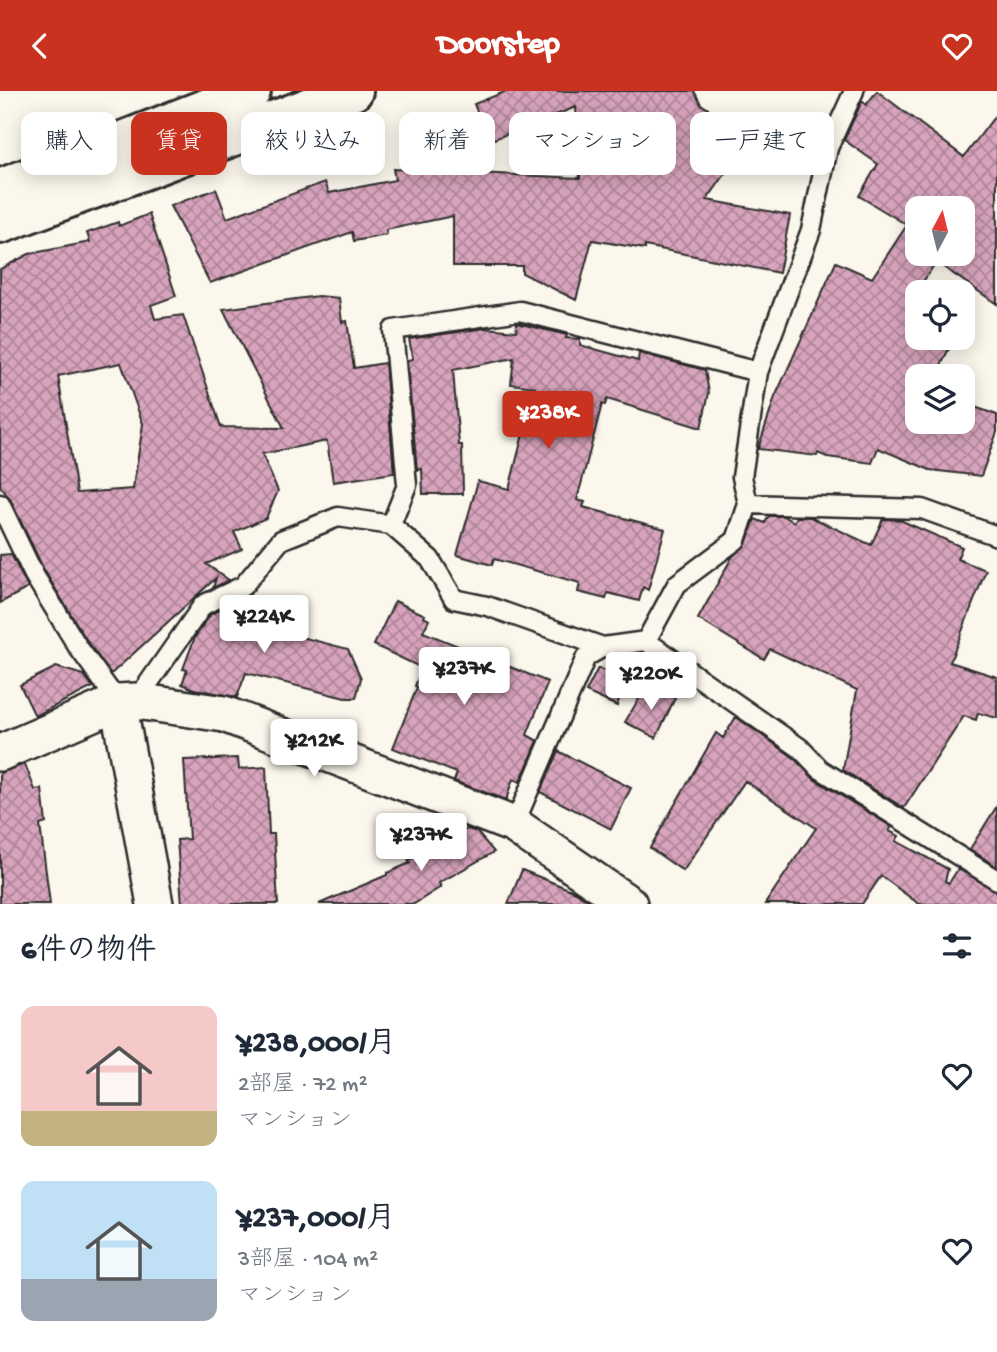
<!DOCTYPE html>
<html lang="ja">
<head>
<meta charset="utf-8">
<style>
	:root { --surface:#fff; --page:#f6f6f7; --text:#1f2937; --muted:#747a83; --accent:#c8321e }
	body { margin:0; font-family:"Gochi Hand","Klee One",sans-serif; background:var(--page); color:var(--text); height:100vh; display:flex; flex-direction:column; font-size:26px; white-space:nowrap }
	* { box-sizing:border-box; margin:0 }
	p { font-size:23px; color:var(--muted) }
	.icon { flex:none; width:38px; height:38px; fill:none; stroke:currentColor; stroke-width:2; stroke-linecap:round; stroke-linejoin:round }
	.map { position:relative; height:813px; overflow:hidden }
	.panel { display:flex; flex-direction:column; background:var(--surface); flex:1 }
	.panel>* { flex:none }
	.top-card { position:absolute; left:21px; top:21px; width:956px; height:63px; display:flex; gap:14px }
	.needle { width:46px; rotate:7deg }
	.controls { position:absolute; left:905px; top:105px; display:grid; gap:14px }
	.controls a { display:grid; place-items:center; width:70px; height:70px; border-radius:14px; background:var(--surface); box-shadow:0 4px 18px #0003; font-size:35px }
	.price { position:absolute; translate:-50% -60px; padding:0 16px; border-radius:7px; background:#fff; color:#222; font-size:23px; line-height:46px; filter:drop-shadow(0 2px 4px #0008) }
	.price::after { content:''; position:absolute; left:50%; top:42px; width:21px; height:16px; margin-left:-10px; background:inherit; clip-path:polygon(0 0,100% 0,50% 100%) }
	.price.current { background:var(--accent); color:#fff }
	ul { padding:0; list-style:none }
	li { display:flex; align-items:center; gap:21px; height:175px; padding:0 21px }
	li span { display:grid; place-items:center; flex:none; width:196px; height:140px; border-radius:14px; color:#555 }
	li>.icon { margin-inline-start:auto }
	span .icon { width:84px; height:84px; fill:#fffc; stroke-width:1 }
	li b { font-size:30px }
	h2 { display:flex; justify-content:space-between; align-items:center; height:84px; padding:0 21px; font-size:30px }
	.tag { padding:0 24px; border-radius:14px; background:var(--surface); box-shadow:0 4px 18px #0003; font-size:24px; line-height:63px }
	.tag.current { background:var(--accent); color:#fff }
	header { display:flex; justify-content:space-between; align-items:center; height:91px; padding:0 21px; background:var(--accent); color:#fff; font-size:32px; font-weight:800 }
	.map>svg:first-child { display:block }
</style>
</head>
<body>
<header><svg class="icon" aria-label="back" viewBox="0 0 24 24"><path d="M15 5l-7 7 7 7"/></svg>Doorstep<svg class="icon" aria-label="heart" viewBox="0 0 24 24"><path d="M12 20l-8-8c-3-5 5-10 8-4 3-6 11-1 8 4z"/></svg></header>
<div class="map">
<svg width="997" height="813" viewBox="0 0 997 813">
	<defs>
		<pattern id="building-cross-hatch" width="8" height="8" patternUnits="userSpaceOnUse" patternTransform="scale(1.75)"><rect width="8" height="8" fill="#d8a3bc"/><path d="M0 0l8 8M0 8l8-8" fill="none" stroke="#af8599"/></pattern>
	</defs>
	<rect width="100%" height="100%" fill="#fbf7ec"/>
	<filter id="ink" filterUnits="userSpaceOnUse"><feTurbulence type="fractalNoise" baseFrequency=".0143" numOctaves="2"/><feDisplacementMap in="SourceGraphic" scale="14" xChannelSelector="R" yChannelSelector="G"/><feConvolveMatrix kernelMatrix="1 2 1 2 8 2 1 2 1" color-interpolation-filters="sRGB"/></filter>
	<g filter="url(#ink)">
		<path fill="url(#building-cross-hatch)" stroke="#2b2b2b" stroke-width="2" fill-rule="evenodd" d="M507,0H694L701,13L751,46L707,109L790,124L779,182L645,155V158L592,149L576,209L522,182V175H453V125L386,139L387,144L354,150L352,141L210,192L170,115L216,98L227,127L325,91L329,102L395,89L393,78L580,87L576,16L489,50L474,13Z
			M877,0L964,66L997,22V213L936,171L917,200V247H954L936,285H917V331H962V307L973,311L972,315L997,324V341L981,385L930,379L878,357L872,372L827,366L818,362L817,365L758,358L775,306L836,171L872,187L907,134L859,105L878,73L844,49L862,10L866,14ZM917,117H962V163H917Z
			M149,123L176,205L151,214L155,228L183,224L221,336L284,337L223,218L318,205L339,207L342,231L347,230L354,277L385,272L394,382L333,391L327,350L262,363L278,400L266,427L234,441L242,458L206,473L229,489L213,497L216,487L111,583L87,550L44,479L10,408L0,395V178L29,163L90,151L87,142L118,131L119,135ZM121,272L143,333L133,398L77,402L58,285Z
			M517,232L567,244L566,247L580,248V254L638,270L639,262L705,279L709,302L701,337L607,308L605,314L602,313L577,409L585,411L583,416L665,438L648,499L643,496L639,510L608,502L606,508L578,501L580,492L494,468L492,474L457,464L478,390L509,398L535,296L511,293L514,267L453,279L459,354H462L463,403H423L422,378L417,379L407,269L413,268L409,248L486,237L516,240Z
			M769,425H784L794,431L797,426H811L871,454L883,428L900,429L962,456L957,468L986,479L950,571L997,586V627L978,622L976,629L964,625L904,717L843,679L857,599L770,558L764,568L698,528L732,466L746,453L755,428L765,432Z
			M11,463L28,497L0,512V464Z
			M249,504L282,527L274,539L348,558L361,587L356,607H345L246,582L237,606L194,598L182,593L187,579L183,578L195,546L211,523Z
			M395,510L425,524L424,526L429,529L423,541L548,591L527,644L538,650L520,691L513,688L506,709L454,690L457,682L393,657L417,596L415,595L422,577L374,554Z
			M56,576L84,584L93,596L35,625L20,594Z
			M598,577L624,589L617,615L586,601Z
			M646,596L675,607L656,647L625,631Z
			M736,626L793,666L814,688L892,736L889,740L899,745L896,750L948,778L945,790L949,792L958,778L997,800V813H919L881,785L862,813H765L816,737L745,690L683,780L650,757L716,642L723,647Z
			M558,660L631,697L611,738L540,701Z
			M238,667L239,678L266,676L269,743H274L278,813H182L177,749L189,748L184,669Z
			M25,673L35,699L42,698L46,732L40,734L50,813H0V682Z
			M997,715V776L970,758Z
			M467,738L477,741L494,761L439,792L441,796L414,813H319L387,784V782L410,772L408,769L430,760L428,755Z
			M522,779L576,801L593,813H508Z"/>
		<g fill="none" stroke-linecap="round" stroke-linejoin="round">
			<g stroke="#2b2b2b" stroke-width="23">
				<path id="service" d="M0,413L34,484L78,556L118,611
					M748,413L742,386L758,281L811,139L828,57L854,0
					M391,434L430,468L454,508L487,515L603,556
					M646,550L800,657L820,678L997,789
					M136,610L203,514L243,495L281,449L338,426L391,434L407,394L393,239L520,220L758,281
					M514,734L586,566L603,556L646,550L677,493L736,449L748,413L922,418L997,445"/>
			</g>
			<g stroke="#2b2b2b" stroke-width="40">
				<path id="minor" d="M118,611L155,813
					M0,662L118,611L136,610L224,623L514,734L629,813"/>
			</g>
			<g stroke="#2b2b2b" stroke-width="44">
				<path id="trunk" d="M0,98L251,0
					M0,133L353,0"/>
			</g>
			<use href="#service" stroke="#fbf7ec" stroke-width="18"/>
			<use href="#minor" stroke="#fbf7ec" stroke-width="35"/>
			<use href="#trunk" stroke="#fbf7ec" stroke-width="38"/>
		</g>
	</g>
</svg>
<div class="controls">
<a><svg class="needle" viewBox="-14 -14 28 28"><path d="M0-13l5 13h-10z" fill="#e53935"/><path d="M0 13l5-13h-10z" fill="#747a83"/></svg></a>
<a><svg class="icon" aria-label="locate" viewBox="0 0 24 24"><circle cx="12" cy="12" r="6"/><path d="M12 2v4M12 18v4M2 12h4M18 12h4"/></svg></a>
<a><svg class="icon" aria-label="layers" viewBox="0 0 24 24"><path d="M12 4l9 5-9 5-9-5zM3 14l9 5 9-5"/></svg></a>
</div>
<b class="price current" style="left:548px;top:360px">¥238K</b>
<b class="price" style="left:264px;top:564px">¥224K</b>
<b class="price" style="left:464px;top:616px">¥237K</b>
<b class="price" style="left:651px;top:621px">¥220K</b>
<b class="price" style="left:314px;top:688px">¥212K</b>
<b class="price" style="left:421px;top:782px">¥237K</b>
<div class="top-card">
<a class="tag">購入</a>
<a class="tag current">賃貸</a>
<a class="tag">絞り込み</a>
<a class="tag">新着</a>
<a class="tag">マンション</a>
<a class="tag">一戸建て</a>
</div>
</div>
<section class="panel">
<h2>6件の物件<svg class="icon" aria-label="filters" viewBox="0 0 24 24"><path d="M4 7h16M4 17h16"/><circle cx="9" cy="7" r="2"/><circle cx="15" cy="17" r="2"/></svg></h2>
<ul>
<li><span style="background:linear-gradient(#f6c9c9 75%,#c2b280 0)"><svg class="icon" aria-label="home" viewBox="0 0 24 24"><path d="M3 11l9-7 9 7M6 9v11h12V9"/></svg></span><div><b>¥238,000/月</b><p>2部屋 · 72 m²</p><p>マンション</p></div><svg class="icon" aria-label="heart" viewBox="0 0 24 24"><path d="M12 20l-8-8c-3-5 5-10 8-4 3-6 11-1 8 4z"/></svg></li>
<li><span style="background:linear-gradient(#bfe0f5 70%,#9aa5b1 0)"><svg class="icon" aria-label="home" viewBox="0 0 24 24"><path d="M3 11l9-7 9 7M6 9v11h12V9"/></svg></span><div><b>¥237,000/月</b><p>3部屋 · 104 m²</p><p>マンション</p></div><svg class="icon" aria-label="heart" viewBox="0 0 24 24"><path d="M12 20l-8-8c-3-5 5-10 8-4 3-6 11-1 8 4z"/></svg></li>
</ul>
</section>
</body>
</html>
